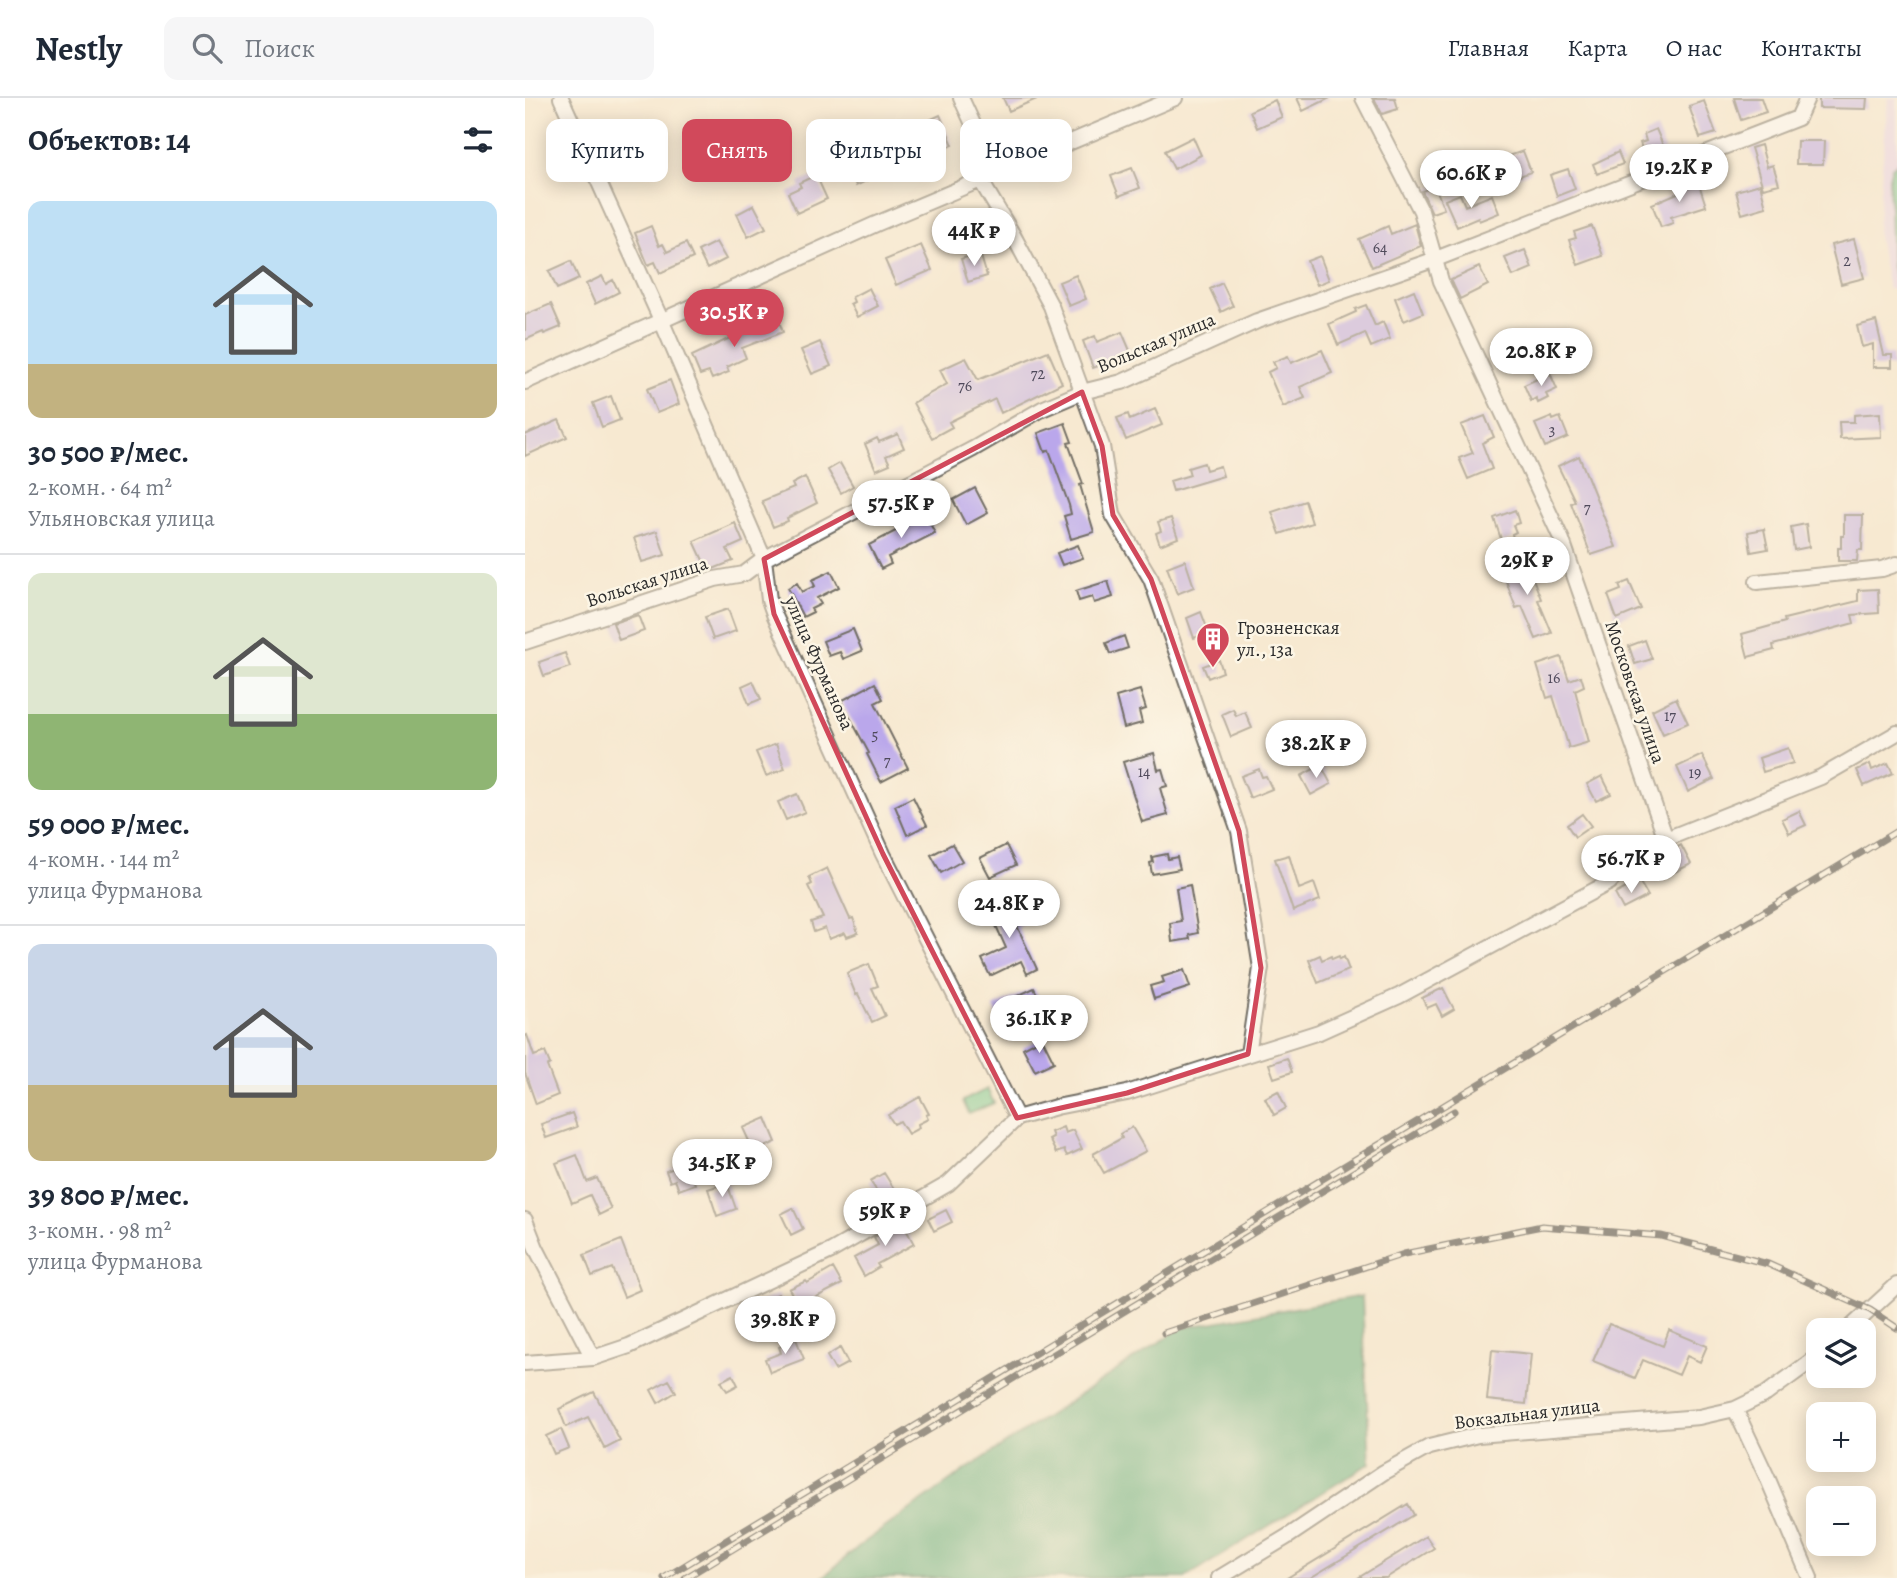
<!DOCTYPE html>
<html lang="ru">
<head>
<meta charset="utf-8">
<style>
	:root { --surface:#fff; --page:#f6f6f7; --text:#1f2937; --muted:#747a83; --line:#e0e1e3; --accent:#d1495b }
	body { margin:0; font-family:Alegreya,serif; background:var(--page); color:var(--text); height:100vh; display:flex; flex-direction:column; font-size:26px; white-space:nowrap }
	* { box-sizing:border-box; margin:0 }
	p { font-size:23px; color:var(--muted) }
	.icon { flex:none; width:38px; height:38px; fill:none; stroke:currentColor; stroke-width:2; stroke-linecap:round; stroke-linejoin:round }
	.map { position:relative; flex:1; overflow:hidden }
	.drawer { display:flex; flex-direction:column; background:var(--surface); width:525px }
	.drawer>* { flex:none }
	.hud { position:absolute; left:21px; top:21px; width:665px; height:63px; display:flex; gap:14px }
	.tools { position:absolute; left:1281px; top:1220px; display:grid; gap:14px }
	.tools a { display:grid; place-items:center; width:70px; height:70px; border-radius:14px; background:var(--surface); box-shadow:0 4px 18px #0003; font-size:35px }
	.price { position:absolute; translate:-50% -60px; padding:0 16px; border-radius:24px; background:#fff; color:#222; font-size:23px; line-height:46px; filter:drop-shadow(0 2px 4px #0008) }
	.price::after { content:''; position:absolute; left:50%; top:42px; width:21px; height:16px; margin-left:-10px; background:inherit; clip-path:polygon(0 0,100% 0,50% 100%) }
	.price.active { background:var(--accent); color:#fff }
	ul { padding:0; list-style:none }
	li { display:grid; align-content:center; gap:14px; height:371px; padding:0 28px }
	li+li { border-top:2px solid var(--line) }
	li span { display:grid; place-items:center; height:217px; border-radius:14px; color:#555 }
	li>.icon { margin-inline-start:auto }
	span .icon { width:126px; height:126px; fill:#fffc; stroke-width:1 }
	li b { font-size:30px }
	h2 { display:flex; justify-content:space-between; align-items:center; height:84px; padding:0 28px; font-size:30px }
	.chip { padding:0 24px; border-radius:14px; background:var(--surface); box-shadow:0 4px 18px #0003; font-size:24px; line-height:63px }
	.chip.active { background:var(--accent); color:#fff }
	header { display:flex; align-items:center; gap:42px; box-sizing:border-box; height:98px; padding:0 35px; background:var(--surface); border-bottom:2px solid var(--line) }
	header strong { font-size:33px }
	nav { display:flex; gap:38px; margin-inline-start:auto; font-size:24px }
	.search { width:490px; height:63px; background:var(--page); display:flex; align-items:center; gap:18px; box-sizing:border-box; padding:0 24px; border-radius:14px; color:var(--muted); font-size:26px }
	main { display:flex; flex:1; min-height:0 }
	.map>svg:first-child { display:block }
</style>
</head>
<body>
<header>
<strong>Nestly</strong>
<div class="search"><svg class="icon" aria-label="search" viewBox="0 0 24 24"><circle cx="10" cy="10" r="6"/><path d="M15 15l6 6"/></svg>Поиск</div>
<nav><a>Главная</a><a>Карта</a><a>О нас</a><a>Контакты</a></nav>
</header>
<main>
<section class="drawer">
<h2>Объектов: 14<svg class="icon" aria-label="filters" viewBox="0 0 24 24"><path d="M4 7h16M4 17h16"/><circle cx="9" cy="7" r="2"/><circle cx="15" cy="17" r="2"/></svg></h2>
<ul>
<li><span style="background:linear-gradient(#bfe0f5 75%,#c2b280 0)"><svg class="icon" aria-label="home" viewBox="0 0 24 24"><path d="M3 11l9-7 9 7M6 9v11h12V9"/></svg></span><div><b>30 500 ₽/мес.</b><p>2-комн. · 64 m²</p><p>Ульяновская улица</p></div></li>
<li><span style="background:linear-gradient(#dfe7d0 65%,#8fb573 0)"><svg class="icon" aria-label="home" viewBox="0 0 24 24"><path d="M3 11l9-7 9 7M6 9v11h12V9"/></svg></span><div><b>59 000 ₽/мес.</b><p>4-комн. · 144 m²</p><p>улица Фурманова</p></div></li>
<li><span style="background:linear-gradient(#c9d6e8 65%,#c2b280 0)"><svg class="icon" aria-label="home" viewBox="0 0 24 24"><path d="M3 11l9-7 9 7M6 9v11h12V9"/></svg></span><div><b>39 800 ₽/мес.</b><p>3-комн. · 98 m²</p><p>улица Фурманова</p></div></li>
</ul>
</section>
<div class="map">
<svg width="1372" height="1480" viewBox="0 0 1372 1480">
	<rect width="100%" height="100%" fill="#fcf5e5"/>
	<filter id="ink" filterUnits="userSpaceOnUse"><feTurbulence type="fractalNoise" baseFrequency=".0143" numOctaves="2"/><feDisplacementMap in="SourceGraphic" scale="14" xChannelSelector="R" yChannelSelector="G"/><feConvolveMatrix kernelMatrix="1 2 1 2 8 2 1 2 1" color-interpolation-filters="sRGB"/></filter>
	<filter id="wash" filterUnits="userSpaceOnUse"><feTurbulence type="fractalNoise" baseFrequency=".00686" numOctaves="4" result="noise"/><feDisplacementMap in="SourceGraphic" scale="28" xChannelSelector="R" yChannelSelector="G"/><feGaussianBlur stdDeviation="1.57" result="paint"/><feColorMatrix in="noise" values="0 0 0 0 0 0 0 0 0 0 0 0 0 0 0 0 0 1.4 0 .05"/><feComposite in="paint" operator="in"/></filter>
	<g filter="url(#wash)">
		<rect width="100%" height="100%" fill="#f7e9d1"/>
		<path fill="#e7d2ef" d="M1363,0H1372V191H1363L1352,133Z"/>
		<path fill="#71c98f" stroke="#4e7a5d" stroke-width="2" d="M1372,65V180L1369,177L1367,168L1364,80L1367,69Z
			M462,991L469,1005L444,1016L438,1003Z"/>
		<path fill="#5cad7a" stroke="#446c52" stroke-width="2" d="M837,1198L845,1365L660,1480H297L334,1448L439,1373L656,1230Z"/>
		<g id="blocks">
			<path fill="#baa7eb" d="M478,0H514L484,13Z
				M772,0H805L778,13Z
				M849,0H870L873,11L857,16Z
				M1209,0H1236L1241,14L1216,22Z
				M1294,0H1342L1341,11L1294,10Z
				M750,2L757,19L732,30L725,13Z
				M1179,3L1191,35L1175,40L1164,8Z
				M415,17L428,47L398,60L386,34L402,27L400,24Z
				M1131,31L1140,52L1120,59L1115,45L1121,43L1119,36Z
				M366,39L378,69L367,73L365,68L343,77L345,81L331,88L321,65L351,53L348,47Z
				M668,39L676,57L649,71L640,53Z
				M1272,43H1299L1298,66H1271Z
				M1236,47L1242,69L1248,67L1254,86L1238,90L1226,50Z
				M998,53L1006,74L989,80L981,59Z
				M1093,54L1098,66L1072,76L1068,66Z
				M607,70L615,90L594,98L586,78Z
				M1043,71L1050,91L1032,98L1025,77Z
				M291,77L302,101L272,115L263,95L276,89L274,85Z
				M1174,86L1181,108L1146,119L1148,125L1136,129L1127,106L1155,94L1154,92Z
				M1235,86L1241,109L1217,116L1211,93Z
				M910,88L919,111L907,115L897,93Z
				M935,96L940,108L967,97L974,115L954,123L953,120L932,129L920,102Z
				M229,107L241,130L223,139L212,116Z
				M890,126L896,148L847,169L834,141L863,128L866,136Z
				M126,128L134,148L138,146L142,154L161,145L168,160L135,175L130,164L123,167L110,135Z
				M1067,128L1078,158L1053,167L1044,142L1051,140L1049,134Z
				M1329,141L1339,180L1316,186L1306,147Z
				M191,144L201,161L182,171L173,153Z
				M396,147L407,172L371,187L360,162Z
				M1000,152L1007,170L988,178L980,160Z
				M455,155L462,178L443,184L436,161Z
				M795,158L804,182L792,187L782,163Z
				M46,163L54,181L32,191L24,173Z
				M954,169L963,187L935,201L926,182Z
				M551,177L561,201L544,208L534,184Z
				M77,178L81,186L88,182L94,194L70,206L61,186Z
				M697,185L708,208L696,214L685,191Z
				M344,190L353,208L332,219L325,206L329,204L327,199Z
				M889,192L898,215L879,223L870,200Z
				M26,206L36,229L19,236L18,234L0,242V217Z
				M841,207L850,228L858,224L865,241L846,249L840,235L813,247L804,226L831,214L830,211Z
				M252,218L258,234L217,250L221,260L202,269L204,274L187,281L184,274L175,277L167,258Z
				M1351,223L1359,257H1367V269H1348V246L1337,249L1332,228Z
				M597,234L606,255L568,270L558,243L570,238L572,244Z
				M295,244L306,268L287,276L276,252Z
				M797,252L807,275L775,289L780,300L758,309L743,274L751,270L748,264L763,258L766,265Z
				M523,253L537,285L476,315L470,301L424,324L427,329L407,340L388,305L422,286L415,272L441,260L453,282Z
				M1025,275L1032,291L1021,296L1023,300L1013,305L1011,300L1006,303L999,287Z
				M145,282L154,306L132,315L122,291Z
				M86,298L95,322L77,329L68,305Z
				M630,311L637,327L601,342L592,320L603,316L605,322Z
				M1355,315L1356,339L1315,341L1314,324H1329V317Z
				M960,318L969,339L957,345L967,371L943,381L934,360L948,355L936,327Z
				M1027,319L1028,322L1035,319L1043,339L1020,349L1010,326Z
				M34,322L42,339L0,358V337Z
				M540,325L547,344L543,345L558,386L555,387L569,434L546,441L539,418L546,416L544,407L524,352L520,354L513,335Z
				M373,336L379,350L361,358L365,366L351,372L340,346L352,340L354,344Z
				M1054,358L1091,449L1066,457L1046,405L1050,403L1033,368Z
				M315,365L328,388L316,395L303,372Z
				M679,365L681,372L695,368L698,378L648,393L645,383L665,377L663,370Z
				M280,379L292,405L262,420L263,423L248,429L237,403L269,390L267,386Z
				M450,390L463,415L441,427L428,402Z
				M780,403L787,425L755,436L747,414Z
				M990,412L994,425L988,427L991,434L987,436L988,440L977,444L969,420Z
				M400,416L410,435L363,459L366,466L356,471L344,447L390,423V422Z
				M1319,417H1338L1337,452H1333L1332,463H1313V450H1316V438H1319Z
				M646,420L653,440L635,447L631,435L636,433L633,424Z
				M210,425L218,444L202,451L208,463L183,473L169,443Z
				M1281,426L1284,449L1269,452L1266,429Z
				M1239,431L1243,451L1226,454L1223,434Z
				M132,433L140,457L117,464L109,440Z
				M553,447L558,460L537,467L532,455Z
				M660,462L669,489L652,496L642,469Z
				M1001,463L1016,501L1013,502L1027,535L1011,541L997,508L991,510L977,472Z
				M306,473L314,489L292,500L296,506L286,511L288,514L278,519L263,490L272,485L277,494L290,488L287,482Z
				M583,483L588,499L569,505L567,499L554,503L551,493Z
				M1104,483L1116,511L1092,521L1083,497L1096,492L1094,487Z
				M1353,491L1354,515L1327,517L1329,525L1248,547L1249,552L1223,559L1217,536L1260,524L1259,521L1333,503V492Z
				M203,511L211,533L188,541L180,519Z
				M676,514L684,535L669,540L662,520Z
				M113,517L119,533L94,542L88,525Z
				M328,531L337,553L318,561L315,554L304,558L298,543Z
				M599,538L603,550L585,556L581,545Z
				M1120,542L1127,561L1110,566L1104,548Z
				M40,555L45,569L19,578L14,564Z
				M1036,559L1044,582L1056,578L1059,588L1050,592L1064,644L1044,650L1028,598L1022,600L1012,567Z
				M694,562L698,574L683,580L678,568Z
				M228,583L236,601L224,606L217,588Z
				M350,585L358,601L350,605L383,670L356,684L342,656L344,655L316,603Z
				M615,592L621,611L614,613L617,625L599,630L591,599Z
				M1151,600L1163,625L1138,636L1127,612Z
				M708,611L711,618L720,614L727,630L706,639L697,616Z
				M251,646L260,671L241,678L231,654Z
				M1263,650L1268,665L1238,674L1234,660Z
				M629,655L633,672L637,671L642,688L635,690L643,717L617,724L598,664Z
				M1177,657L1189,681L1163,694L1152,669Z
				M1363,665L1368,675L1339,688L1332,672L1345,666L1347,672Z
				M796,667L806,686L786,697L776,678Z
				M734,671L737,679L741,678L747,691L725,700L716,678Z
				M1077,678L1086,696L1071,703L1062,686Z
				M272,696L280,714L261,722L253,704Z
				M388,699L402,727L382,737L370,708Z
				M1274,713L1281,727L1264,735L1257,721Z
				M1057,716L1066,728L1050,739L1042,727Z
				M427,746L437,763L416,775L406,757Z
				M481,747L491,767L465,779L455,760Z
				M1156,747L1166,766L1142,778L1132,760Z
				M642,756L643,761L652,759L655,771L627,776L625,765L628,764L627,759Z
				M764,757L774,791L789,785L795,802L768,813L750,761Z
				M302,770L325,821L328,820L333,835L322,839L320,835L304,841L300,830L289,834L286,824L298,820L283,788L287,786L284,779Z
				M1114,783L1123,798L1098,811L1090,796Z
				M665,787L673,835L664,837L665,841L647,844L645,825L656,823L651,790Z
				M489,800L500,824L492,828L512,871L502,876L496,863L465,878L457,861L481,850L464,812Z
				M795,857L797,862L806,858L807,861L814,858L815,861L819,859L824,872L793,885L784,862Z
				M344,866L353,888L347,890L360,918L347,924L333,896L331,897L322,875Z
				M659,872L665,889L629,901L625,888L639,884L637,879Z
				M509,890L519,911L479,929L469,909Z
				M918,890L929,911L917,918L911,906L902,910L897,900Z
				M2,937L9,958L20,954L25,966L22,968L33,997L11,1006L0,975V938Z
				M517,940L529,964L510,973L498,950Z
				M762,960L767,974L749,980L744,966Z
				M753,993L761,1010L749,1017L740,1000Z
				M395,999L404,1016L401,1017L403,1021L393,1026L394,1030L383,1036L375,1023L369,1026L363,1017Z
				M47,1015L52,1029L21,1040L16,1026Z
				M241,1020L251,1044L229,1054L218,1030Z
				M538,1029L540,1035L548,1032L557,1051L542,1058L539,1052L531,1055L524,1041L528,1039L526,1034Z
				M607,1029L621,1053L579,1075L568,1056L597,1040L595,1036Z
				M52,1057L62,1084L72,1080L86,1111L74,1117L65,1097L47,1105L31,1065Z
				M162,1065L170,1086L154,1092L150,1082L145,1084L141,1073Z
				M359,1075L371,1094L359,1103L345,1083Z
				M202,1085L211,1111L192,1118L183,1091Z
				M268,1110L278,1131L266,1137L256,1116Z
				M421,1112L427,1124L409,1133L403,1121Z
				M377,1124L389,1146L352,1166L354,1169L339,1178L329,1160L353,1147L349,1139Z
				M96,1142L115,1192L99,1199L87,1170L67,1178L59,1157Z
				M308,1170L317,1186L274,1208L264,1191L281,1183L282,1185Z
				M253,1196L261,1216L223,1234L213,1214Z
				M1084,1226L1138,1248L1144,1232L1182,1248L1175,1264L1162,1258L1154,1277L1118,1262L1110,1280L1068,1263Z
				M271,1241L279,1261L245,1274L240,1261L256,1255L254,1249Z
				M315,1250L323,1265L310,1272L302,1258Z
				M967,1252L1006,1256L1001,1306L962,1302Z
				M208,1277L213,1287L202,1293L196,1283Z
				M144,1282L151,1294L133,1305L126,1292Z
				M69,1294L95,1343L80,1351L63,1319L41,1329L34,1311Z
				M36,1331L44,1350L29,1356L21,1338Z
				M883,1406L889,1417L785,1480H762Z
				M901,1438L909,1450L861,1480H833Z"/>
		</g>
	</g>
	<g filter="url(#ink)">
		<use href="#blocks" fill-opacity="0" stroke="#726e65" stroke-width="2"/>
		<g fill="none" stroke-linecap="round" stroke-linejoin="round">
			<g stroke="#726e65" stroke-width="18">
				<path id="minor" d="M36,0L137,224L239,461L244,502L249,516L358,756L492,1020
					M436,0L471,76
					M838,0L896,113L916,183L1037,442L1141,741
					M456,83L488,137L526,208L577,348L588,417L626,481L714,733L736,870L723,956
					M0,284L351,126L650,0
					M1232,484L1357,471L1372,466
					M0,544L190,481L219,476L239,461L448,351L517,311L557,294L597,284L732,223L911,161L1273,20L1282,0
					M0,1122L11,1150L68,1260
					M1323,1232L1372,1187
					M0,1265L68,1260L104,1248L306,1153L423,1086L492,1020L531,1009L602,995L794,934L874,898L1085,784L1111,757L1141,741L1296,679L1372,635
					M1210,1311L1242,1379L1285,1480
					M694,1480L765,1437L859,1374L904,1349L953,1337L1174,1319L1210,1311L1241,1296L1293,1258"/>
			</g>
			<use href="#minor" stroke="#fff" stroke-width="14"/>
			<g stroke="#2b2b2b" stroke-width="7">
				<path id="rail" d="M639,1235L879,1156L1017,1128L1136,1138L1243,1166L1345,1212L1372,1230
					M139,1480L1372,733
					M160,1480L929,1013"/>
			</g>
			<use href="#rail" stroke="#fcf5e5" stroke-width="4.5" stroke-dasharray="13" stroke-linecap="butt"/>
		</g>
	</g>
	<path d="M0 0H1372V1480H0ZM557,294L577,348L588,417L626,481L714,733L736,870L723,956L602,995L492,1020L358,756L249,516L239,461Z" fill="#f7e9d1" fill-opacity=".55" fill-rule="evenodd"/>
	<path fill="none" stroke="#d1495b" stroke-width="5" stroke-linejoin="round" d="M557,294L577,348L588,417L626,481L714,733L736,870L723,956L602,995L492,1020L358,756L249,516L239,461Z"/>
	<defs>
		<g id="building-pin" transform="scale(1.75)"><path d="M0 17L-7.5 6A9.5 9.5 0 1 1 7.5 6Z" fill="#d1495b" stroke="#fcf5e5"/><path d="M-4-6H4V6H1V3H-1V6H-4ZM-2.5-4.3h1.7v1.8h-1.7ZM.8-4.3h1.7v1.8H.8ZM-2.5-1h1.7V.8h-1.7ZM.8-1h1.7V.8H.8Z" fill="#fff"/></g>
	</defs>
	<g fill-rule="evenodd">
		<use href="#building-pin" x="688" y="541"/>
	</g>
	<g text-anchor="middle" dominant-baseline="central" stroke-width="5" stroke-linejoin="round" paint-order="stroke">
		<g font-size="16" fill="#4f4a5b">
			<text x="855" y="150">64</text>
			<text x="1322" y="163">2</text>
			<text x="513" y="276">72</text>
			<text x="440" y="288">76</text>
			<text x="1027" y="332">3</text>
			<text x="1062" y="410">7</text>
			<text x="1029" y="580">16</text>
			<text x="1145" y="618">17</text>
			<text x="350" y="637">5</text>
			<text x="362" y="663">7</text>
			<text x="619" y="674">14</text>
			<text x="1170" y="675">19</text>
		</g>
		<g font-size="19" fill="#2b2b2b" stroke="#fcf5e5">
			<text transform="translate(631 245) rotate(-23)">Вольская улица</text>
			<text transform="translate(122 484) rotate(-18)">Вольская улица</text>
			<text transform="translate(294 565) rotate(66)">улица Фурманова</text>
			<text transform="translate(1110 594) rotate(71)">Московская улица</text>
			<text transform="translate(1002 1316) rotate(-7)">Вокзальная улица</text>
		</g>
		<g font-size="19" fill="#2b2b2b" stroke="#fcf5e5" text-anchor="start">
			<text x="712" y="530">Грозненская<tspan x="712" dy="22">ул., 13а</tspan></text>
		</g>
	</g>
</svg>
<div class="tools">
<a><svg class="icon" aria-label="layers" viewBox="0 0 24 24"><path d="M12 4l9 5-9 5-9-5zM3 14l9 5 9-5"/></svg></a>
<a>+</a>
<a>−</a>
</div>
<b class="price" style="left:1154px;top:106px">19.2K ₽</b>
<b class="price" style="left:946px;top:112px">60.6K ₽</b>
<b class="price" style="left:449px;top:170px">44K ₽</b>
<b class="price active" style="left:209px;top:251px">30.5K ₽</b>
<b class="price" style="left:1016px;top:290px">20.8K ₽</b>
<b class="price" style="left:376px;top:442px">57.5K ₽</b>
<b class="price" style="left:1002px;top:499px">29K ₽</b>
<b class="price" style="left:791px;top:682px">38.2K ₽</b>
<b class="price" style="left:1106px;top:797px">56.7K ₽</b>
<b class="price" style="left:484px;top:842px">24.8K ₽</b>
<b class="price" style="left:514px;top:957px">36.1K ₽</b>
<b class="price" style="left:197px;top:1101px">34.5K ₽</b>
<b class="price" style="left:360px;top:1150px">59K ₽</b>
<b class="price" style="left:260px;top:1258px">39.8K ₽</b>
<div class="hud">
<a class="chip">Купить</a>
<a class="chip active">Снять</a>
<a class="chip">Фильтры</a>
<a class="chip">Новое</a>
</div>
</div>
</main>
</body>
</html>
